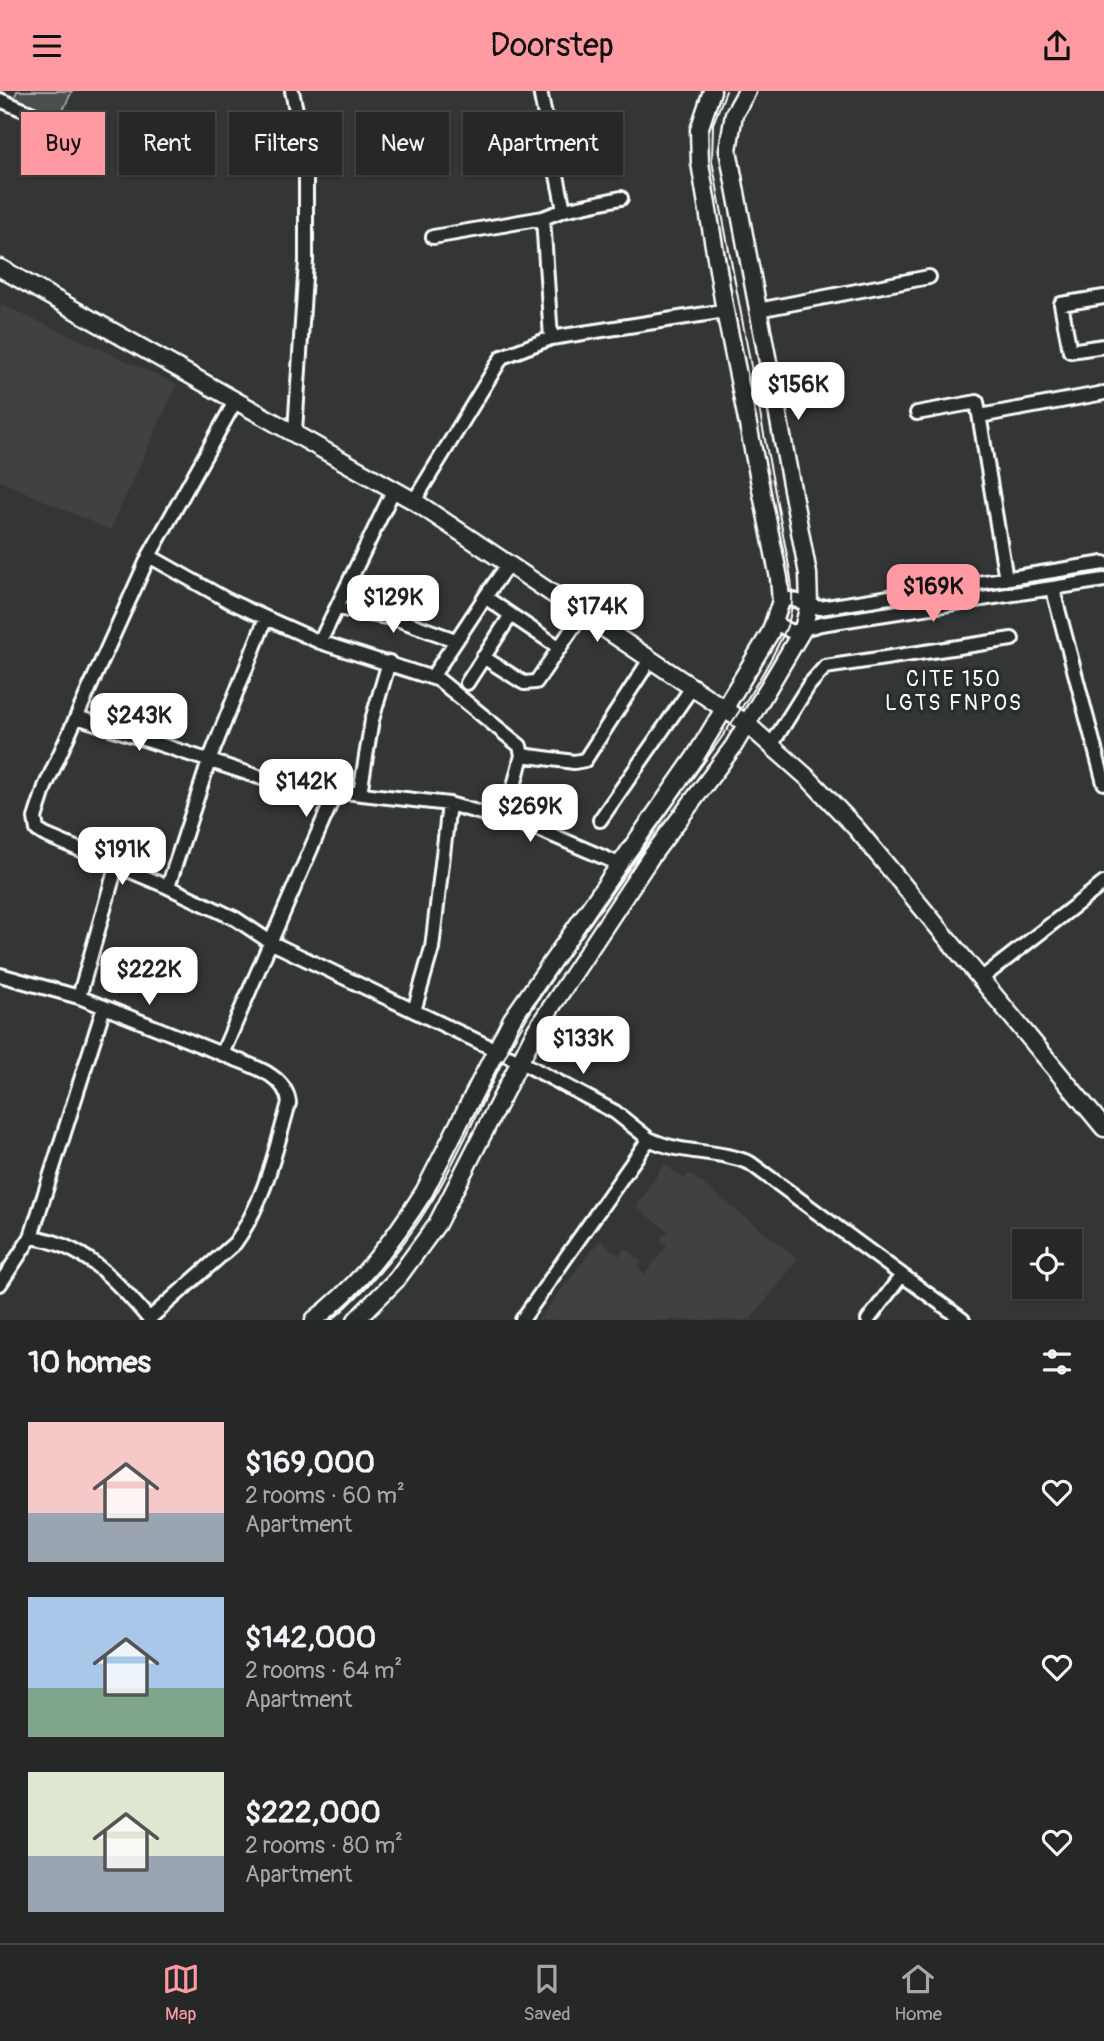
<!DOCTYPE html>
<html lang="en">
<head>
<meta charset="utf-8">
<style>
	:root { --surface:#262828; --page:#2e3030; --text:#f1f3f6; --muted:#a4a6a8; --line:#424445; --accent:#ff9aa2 }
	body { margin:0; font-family:Pangolin,sans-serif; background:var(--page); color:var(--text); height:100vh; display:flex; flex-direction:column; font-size:26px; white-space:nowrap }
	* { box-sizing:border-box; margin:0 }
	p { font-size:23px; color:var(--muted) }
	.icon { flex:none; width:38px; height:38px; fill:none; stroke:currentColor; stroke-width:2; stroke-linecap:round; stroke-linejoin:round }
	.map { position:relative; height:1229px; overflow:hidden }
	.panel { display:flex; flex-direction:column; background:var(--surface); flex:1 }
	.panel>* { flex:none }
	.hud { position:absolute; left:21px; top:21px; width:700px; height:63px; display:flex; gap:14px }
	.fabs { position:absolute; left:1012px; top:1138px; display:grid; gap:14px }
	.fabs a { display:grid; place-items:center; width:70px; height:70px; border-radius:0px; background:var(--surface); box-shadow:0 2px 5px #0004,0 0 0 2px var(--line); font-size:35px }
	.price { position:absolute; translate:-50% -60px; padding:0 16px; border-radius:14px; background:#fff; color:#222; font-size:23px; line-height:46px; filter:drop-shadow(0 2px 4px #0008) }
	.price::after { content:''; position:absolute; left:50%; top:42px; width:21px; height:16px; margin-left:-10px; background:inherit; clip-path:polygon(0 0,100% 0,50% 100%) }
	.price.current { background:var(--accent); color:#111 }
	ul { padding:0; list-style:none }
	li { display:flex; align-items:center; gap:21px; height:175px; padding:0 28px }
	li span { display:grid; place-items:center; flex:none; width:196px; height:140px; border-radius:0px; color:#555 }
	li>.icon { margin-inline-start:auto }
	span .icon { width:84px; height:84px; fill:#fffc; stroke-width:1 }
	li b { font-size:30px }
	h2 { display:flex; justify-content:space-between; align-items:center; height:84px; padding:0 28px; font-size:30px }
	.chip { padding:0 24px; border-radius:0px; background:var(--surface); box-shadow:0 2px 5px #0004,0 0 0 2px var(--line); font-size:24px; line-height:63px }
	.chip.current { background:var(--accent); color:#111 }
	header { display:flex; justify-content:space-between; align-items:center; height:91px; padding:0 28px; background:var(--accent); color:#111; font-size:32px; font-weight:600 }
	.dock { display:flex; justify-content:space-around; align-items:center; height:98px; border-top:2px solid var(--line); background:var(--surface); font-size:19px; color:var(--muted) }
	.dock a { display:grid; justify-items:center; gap:4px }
	.dock .current { color:var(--accent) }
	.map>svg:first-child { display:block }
</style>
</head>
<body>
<header><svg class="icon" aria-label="menu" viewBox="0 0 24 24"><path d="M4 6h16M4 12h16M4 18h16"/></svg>Doorstep<svg class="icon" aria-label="share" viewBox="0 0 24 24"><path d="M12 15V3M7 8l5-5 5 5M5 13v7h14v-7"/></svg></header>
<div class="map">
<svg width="1104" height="1229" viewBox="0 0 1104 1229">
	<rect width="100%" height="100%" fill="#333536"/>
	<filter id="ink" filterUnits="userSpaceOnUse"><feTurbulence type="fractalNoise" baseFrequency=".0143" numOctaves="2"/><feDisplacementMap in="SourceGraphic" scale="14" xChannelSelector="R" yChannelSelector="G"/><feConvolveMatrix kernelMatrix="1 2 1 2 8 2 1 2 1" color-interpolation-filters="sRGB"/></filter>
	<g filter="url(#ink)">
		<path fill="#404243" d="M0,213L177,293L110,439L0,390Z
			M664,1073L685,1088L689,1082L798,1168L750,1229H538L600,1149L619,1165L625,1157L642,1171L638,1177L645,1183L667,1155L660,1149L668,1140L636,1116Z"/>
		<path fill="#4c4f50" stroke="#a6a7a8" stroke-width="2" d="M17,0H72L60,26L14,7Z"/>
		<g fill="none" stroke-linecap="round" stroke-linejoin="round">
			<g stroke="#fff" stroke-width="18">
				<path id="minor" d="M292,0L306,67V170L295,340
					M540,0L564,119
					M0,9L59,34
					M543,127L551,247
					M433,146L543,127L564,119L621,107
					M1104,206L1061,213L1070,260L1104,255
					M758,219L929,186
					M236,309L149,465L227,509L266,527L209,670L168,796L236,828L272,852L519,970L615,1021L649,1048L522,1229
					M917,322L977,311L1006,488
					M980,325L1104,302
					M414,410L502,266L551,247L725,220
					M149,465L45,696L35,727L37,739L45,744L168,796
					M1053,499L1104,692
					M781,510L791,508L820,517L1104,472
					M337,517L397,528L455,549
					M511,524L560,557
					M266,527L320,551L439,589L520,655L522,664L506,727
					M774,531L792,541L821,533L1104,489
					M320,551L394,398
					M483,566L524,592L536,591L583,522
					M432,586L485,506
					M467,592L511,524L485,506L509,472
					M77,626L271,690L336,700L222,963L79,906L116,776
					M772,653L809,594L825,576L1012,548
					M522,664L574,671L585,669L651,567
					M336,700L449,713L432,857L414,920
					M360,702L372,629L389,571
					M449,713L538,738L619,773
					M600,729L693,595
					M0,884L79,906
					M982,887L1104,792
					M649,1048C682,1064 717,1058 750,1072L963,1229
					M31,1146C84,1153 117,1190 150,1229
					M0,1193L31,1146L104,916
					M149,1228L235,1152C265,1110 275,1061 289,1012C286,982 248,974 222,963
					M868,1229L902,1184"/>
			</g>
			<g stroke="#fff" stroke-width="21">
				<path id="tertiary" d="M0,177L414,410L747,633L809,688L856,737L1104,1037
					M314,1229C359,1195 394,1148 424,1101L512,928L695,666L770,542L781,510L779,487L725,220L700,72L699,39L712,0
					M356,1229L396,1189L437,1133L536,939L650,767L733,656L803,538L809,514L808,483L728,59L734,23L747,0"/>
			</g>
			<use href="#minor" stroke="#2a2d2e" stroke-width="12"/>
			<use href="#tertiary" stroke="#2a2d2e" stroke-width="16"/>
			<path stroke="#fff" stroke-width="2" d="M332,1229C372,1194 406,1153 433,1108C469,1047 493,980 531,920C570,861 608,802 650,745C697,680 750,614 784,542C795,520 793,498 789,475L712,70L713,33L726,0"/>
		</g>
	</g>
	<g text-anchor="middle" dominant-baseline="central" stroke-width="7" stroke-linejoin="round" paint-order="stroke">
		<g font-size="21" letter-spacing="2" fill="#fff" stroke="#2a2d2e">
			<text x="954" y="588">CITE 150<tspan x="954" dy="24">LGTS FNPOS</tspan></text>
		</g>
	</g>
</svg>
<div class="fabs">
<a><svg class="icon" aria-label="locate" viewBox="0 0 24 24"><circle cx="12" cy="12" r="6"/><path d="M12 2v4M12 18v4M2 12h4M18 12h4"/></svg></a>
</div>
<b class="price" style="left:798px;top:331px">$156K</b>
<b class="price current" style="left:933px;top:533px">$169K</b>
<b class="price" style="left:393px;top:544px">$129K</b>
<b class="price" style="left:597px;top:553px">$174K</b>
<b class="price" style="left:139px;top:662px">$243K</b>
<b class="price" style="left:306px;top:728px">$142K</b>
<b class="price" style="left:530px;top:753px">$269K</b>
<b class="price" style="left:122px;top:796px">$191K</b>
<b class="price" style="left:149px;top:916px">$222K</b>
<b class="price" style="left:583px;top:985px">$133K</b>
<div class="hud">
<a class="chip current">Buy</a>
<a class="chip">Rent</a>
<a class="chip">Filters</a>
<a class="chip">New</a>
<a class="chip">Apartment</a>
</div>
</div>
<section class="panel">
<h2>10 homes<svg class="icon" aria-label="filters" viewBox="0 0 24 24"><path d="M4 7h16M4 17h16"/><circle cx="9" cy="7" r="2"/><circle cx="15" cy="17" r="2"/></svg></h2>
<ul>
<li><span style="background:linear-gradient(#f6c9c9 65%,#9aa5b1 0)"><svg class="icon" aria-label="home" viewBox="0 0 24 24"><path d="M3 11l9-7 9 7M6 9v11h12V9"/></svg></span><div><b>$169,000</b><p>2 rooms · 60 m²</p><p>Apartment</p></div><svg class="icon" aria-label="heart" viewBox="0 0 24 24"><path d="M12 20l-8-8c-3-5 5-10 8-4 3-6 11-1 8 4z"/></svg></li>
<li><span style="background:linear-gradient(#a9c7e8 65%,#7fa58c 0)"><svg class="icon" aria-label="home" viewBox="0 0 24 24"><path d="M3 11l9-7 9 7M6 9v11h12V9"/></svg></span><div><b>$142,000</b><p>2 rooms · 64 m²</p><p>Apartment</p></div><svg class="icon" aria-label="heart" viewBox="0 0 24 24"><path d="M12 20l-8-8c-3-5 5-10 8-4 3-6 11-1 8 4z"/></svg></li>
<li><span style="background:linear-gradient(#dfe7d0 60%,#9aa5b1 0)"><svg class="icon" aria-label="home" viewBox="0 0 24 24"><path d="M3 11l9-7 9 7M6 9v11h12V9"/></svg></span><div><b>$222,000</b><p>2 rooms · 80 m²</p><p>Apartment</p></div><svg class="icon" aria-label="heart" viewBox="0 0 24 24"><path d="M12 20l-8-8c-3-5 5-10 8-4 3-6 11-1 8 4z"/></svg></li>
</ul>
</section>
<nav class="dock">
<a class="current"><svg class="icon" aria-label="map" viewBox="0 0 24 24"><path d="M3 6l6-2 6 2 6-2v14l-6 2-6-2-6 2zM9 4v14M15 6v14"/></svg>Map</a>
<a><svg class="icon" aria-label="saved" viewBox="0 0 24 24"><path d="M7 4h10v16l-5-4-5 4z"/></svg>Saved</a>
<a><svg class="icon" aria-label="home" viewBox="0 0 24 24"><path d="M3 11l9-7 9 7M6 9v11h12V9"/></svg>Home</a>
</nav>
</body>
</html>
